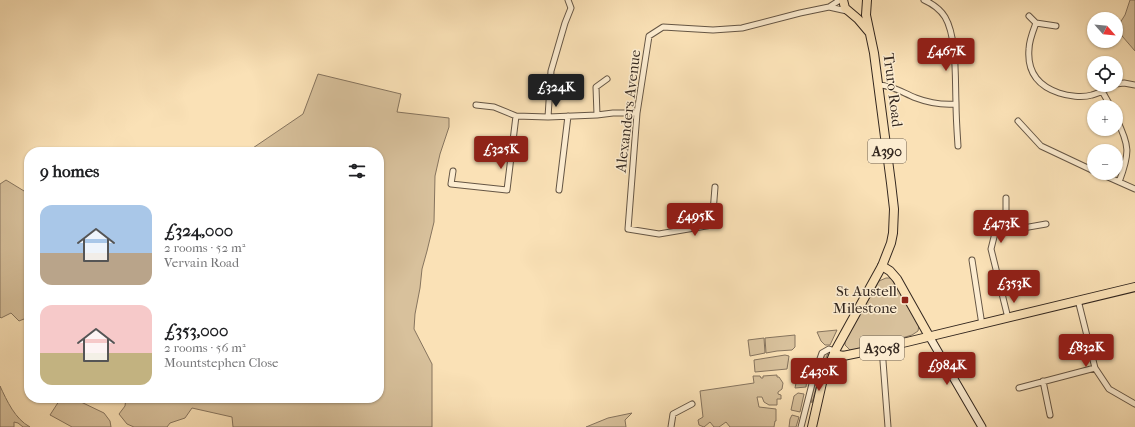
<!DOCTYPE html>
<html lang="en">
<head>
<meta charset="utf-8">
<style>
	:root { --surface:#fff; --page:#f6f6f6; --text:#202124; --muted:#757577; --accent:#8f2418 }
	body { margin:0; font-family:"IM FELL French Canon",serif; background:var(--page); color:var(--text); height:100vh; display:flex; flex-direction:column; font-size:15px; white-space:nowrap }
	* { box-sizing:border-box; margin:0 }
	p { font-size:13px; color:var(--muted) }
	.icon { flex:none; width:22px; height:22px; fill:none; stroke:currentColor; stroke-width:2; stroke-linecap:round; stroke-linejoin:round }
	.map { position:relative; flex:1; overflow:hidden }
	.details { position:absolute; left:24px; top:147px; width:360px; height:256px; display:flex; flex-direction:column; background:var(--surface); border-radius:16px; box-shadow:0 1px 3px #0004 }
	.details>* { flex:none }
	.needle { width:26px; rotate:117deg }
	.buttons { position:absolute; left:1087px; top:12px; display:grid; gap:8px }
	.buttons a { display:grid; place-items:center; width:36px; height:36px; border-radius:50%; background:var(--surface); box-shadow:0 1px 3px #0004; font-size:20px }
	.price { position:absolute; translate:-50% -34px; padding:0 9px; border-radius:4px; background:var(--accent); color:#fff; font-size:13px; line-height:26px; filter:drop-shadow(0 1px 2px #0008) }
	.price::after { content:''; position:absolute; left:50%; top:24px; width:12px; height:9px; margin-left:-6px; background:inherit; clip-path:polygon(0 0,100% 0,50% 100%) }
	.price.active { background:#222; color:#fff }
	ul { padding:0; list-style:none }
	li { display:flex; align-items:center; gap:12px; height:100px; padding:0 16px }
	li span { display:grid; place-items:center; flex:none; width:112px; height:80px; border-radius:12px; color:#555 }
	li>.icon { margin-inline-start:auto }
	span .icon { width:48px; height:48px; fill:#fffc; stroke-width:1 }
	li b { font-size:17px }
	h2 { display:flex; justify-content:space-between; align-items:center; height:48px; padding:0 16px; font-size:17px }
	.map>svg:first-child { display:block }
</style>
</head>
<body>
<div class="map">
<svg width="1135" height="427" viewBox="0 0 1135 427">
	<rect width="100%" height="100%" fill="#fae1b6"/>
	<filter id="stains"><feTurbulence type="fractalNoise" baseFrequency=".005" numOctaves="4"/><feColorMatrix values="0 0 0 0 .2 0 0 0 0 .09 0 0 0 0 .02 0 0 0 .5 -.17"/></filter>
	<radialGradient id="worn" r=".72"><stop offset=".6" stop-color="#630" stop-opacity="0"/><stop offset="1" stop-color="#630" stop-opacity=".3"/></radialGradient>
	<path fill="#d8c19c" stroke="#86745e" d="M1130,0H1135V51L1116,29L1125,15Z
		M318,74L401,94L397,112L449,118V127L440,154L435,176L434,222L427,251L422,269L420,288L415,314L414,329L432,364V427H233L232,417L192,408L185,418L170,423L167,427H134L127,424L119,414L125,406L126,398H379V152H247L303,114Z
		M6,180L29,194V317L19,321L11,313L1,318L0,317V184Z
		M886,278H891L919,325L918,331L912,335L855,352L850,350L845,345V341L879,281Z
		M837,330L830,345H825L821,341L817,332Z
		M795,335V347L792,350L777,351L766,353L765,338Z
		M764,338L765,353L750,356L748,340Z
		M825,353H828L819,377L812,403L811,399L817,375Z
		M785,355L789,356L787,369L755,372L754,360Z
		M777,375V377H779L783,383L782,389L778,392V394L781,395V399H777V405H769L764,402L762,397H757L759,407L776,409V421H775L774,427H730L726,422L719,427H714L710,422L704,427L699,425L698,420L703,417L700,391L754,383L753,376H760L761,378H763V376Z
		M797,378L807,379L806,387L795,388Z
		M0,386C7,401 15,419 30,427H23L18,423L14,422V427H0Z
		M798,393L804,394L800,412L791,410L794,396Z
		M61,398H77L81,402L104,413L110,421L111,427H72L52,416L50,415Z
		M632,413L625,420L626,427H586L608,418Z
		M792,415L799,417L796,427H789L790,419Z"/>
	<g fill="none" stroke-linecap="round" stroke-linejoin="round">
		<g stroke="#655645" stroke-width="7">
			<path id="minor" d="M924,0C933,4 940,9 945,17C957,37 955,79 956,103C956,117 957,131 958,146
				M829,7L847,11
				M1029,16L1036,23L1056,26
				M1036,23C1033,31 1029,41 1029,49C1027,72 1038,86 1059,93C1068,96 1082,98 1092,95C1100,93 1107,88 1114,85
				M1116,84L1124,83L1135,85
				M878,85C892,85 903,93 916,98C929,103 942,105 956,104
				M1102,91L1111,107
				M476,105L494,107L516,116L548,117L597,115L613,113H637
				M597,115L596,87L607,79
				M548,117L551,71L565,23L571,8L568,0
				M1116,118C1130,146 1130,153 1119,182
				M1018,121L1041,146L1094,171
				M453,171L451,184L507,190L516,116
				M1099,173L1135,189
				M715,187L712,225L659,234L628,229L637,113L649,36L663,27L713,30L742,28L800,13L829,7L840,0
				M559,190L568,116
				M1006,198V231
				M972,260L982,325
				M1078,300L1095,368L1109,389L1135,404
				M1008,318L991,249L995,233L1046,224
				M882,348L888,427
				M1043,381L1050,415
				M1019,388L1095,368
				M671,427L673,414L692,404
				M801,427L814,376L822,353L829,349L835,351"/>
		</g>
		<g stroke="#33271f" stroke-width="9">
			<path id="secondary" d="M929,336L982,427"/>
		</g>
		<g stroke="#33271f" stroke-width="10">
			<path id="primary" d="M882,266L890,271L897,279L929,336
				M834,354L843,356L882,348L1135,287"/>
		</g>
		<g stroke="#33271f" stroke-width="10">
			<path id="trunk" d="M843,0L845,8L858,19L869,32
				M812,427L822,383L835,351L882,266L891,243L893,233L894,209L891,183L874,53L866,15L867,0"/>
		</g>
		<use href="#minor" stroke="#fcecd0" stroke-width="5"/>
		<use href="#secondary" stroke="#fcecd0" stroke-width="7"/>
		<use href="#primary" stroke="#fae1b6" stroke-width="8"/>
		<use href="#trunk" stroke="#fae1b6" stroke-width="8"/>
	</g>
	<rect fill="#8f2418" stroke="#fcecd0" stroke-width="1.5" x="901" y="296" width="8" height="8" rx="2"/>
	<g text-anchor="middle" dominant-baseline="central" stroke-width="3" stroke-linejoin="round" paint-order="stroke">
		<g fill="#fcecd0" stroke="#6f6254" stroke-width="1">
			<rect x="868" y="139" width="38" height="24" rx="3"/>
			<rect x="860" y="336" width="44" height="24" rx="3"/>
		</g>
		<g font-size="14" font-weight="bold" fill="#33271f">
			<text x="887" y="151">A390</text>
			<text x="882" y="348">A3058</text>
		</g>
		<g font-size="15" fill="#33271f" stroke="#fcecd0">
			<text transform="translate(893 90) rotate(83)">Truro Road</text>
			<text transform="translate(628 111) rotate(-83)">Alexanders Avenue</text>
		</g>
		<g font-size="15" fill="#33271f" stroke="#fcecd0" text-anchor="end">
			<text x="897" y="291">St Austell<tspan x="897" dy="17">Milestone</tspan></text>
		</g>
	</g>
	<rect width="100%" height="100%" filter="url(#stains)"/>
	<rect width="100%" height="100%" fill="url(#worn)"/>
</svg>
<div class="buttons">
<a><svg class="needle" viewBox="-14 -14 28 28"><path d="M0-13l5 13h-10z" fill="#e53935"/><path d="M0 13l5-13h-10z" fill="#757577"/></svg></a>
<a><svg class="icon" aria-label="locate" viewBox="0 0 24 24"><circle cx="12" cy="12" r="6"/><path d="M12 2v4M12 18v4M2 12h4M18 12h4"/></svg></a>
<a>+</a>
<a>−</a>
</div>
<b class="price" style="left:946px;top:72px">£467K</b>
<b class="price active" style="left:556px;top:108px">£324K</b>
<b class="price" style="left:501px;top:170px">£325K</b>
<b class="price" style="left:695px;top:237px">£495K</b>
<b class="price" style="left:1001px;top:244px">£473K</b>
<b class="price" style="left:1014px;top:304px">£353K</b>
<b class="price" style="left:1086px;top:368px">£832K</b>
<b class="price" style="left:947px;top:386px">£984K</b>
<b class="price" style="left:819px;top:392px">£430K</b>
<section class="details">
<h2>9 homes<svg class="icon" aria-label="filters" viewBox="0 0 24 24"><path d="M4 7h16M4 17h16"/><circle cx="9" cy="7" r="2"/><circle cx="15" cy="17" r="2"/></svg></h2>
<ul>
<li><span style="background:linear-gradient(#a9c7e8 60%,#b9a48a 0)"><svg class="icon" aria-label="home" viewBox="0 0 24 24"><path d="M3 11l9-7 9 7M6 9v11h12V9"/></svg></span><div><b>£324,000</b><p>2 rooms · 52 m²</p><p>Vervain Road</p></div></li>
<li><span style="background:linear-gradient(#f6c9c9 60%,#c2b280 0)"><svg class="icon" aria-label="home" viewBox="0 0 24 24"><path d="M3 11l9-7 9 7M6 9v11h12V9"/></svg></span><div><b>£353,000</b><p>2 rooms · 56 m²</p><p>Mountstephen Close</p></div></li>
</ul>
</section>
</div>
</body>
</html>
